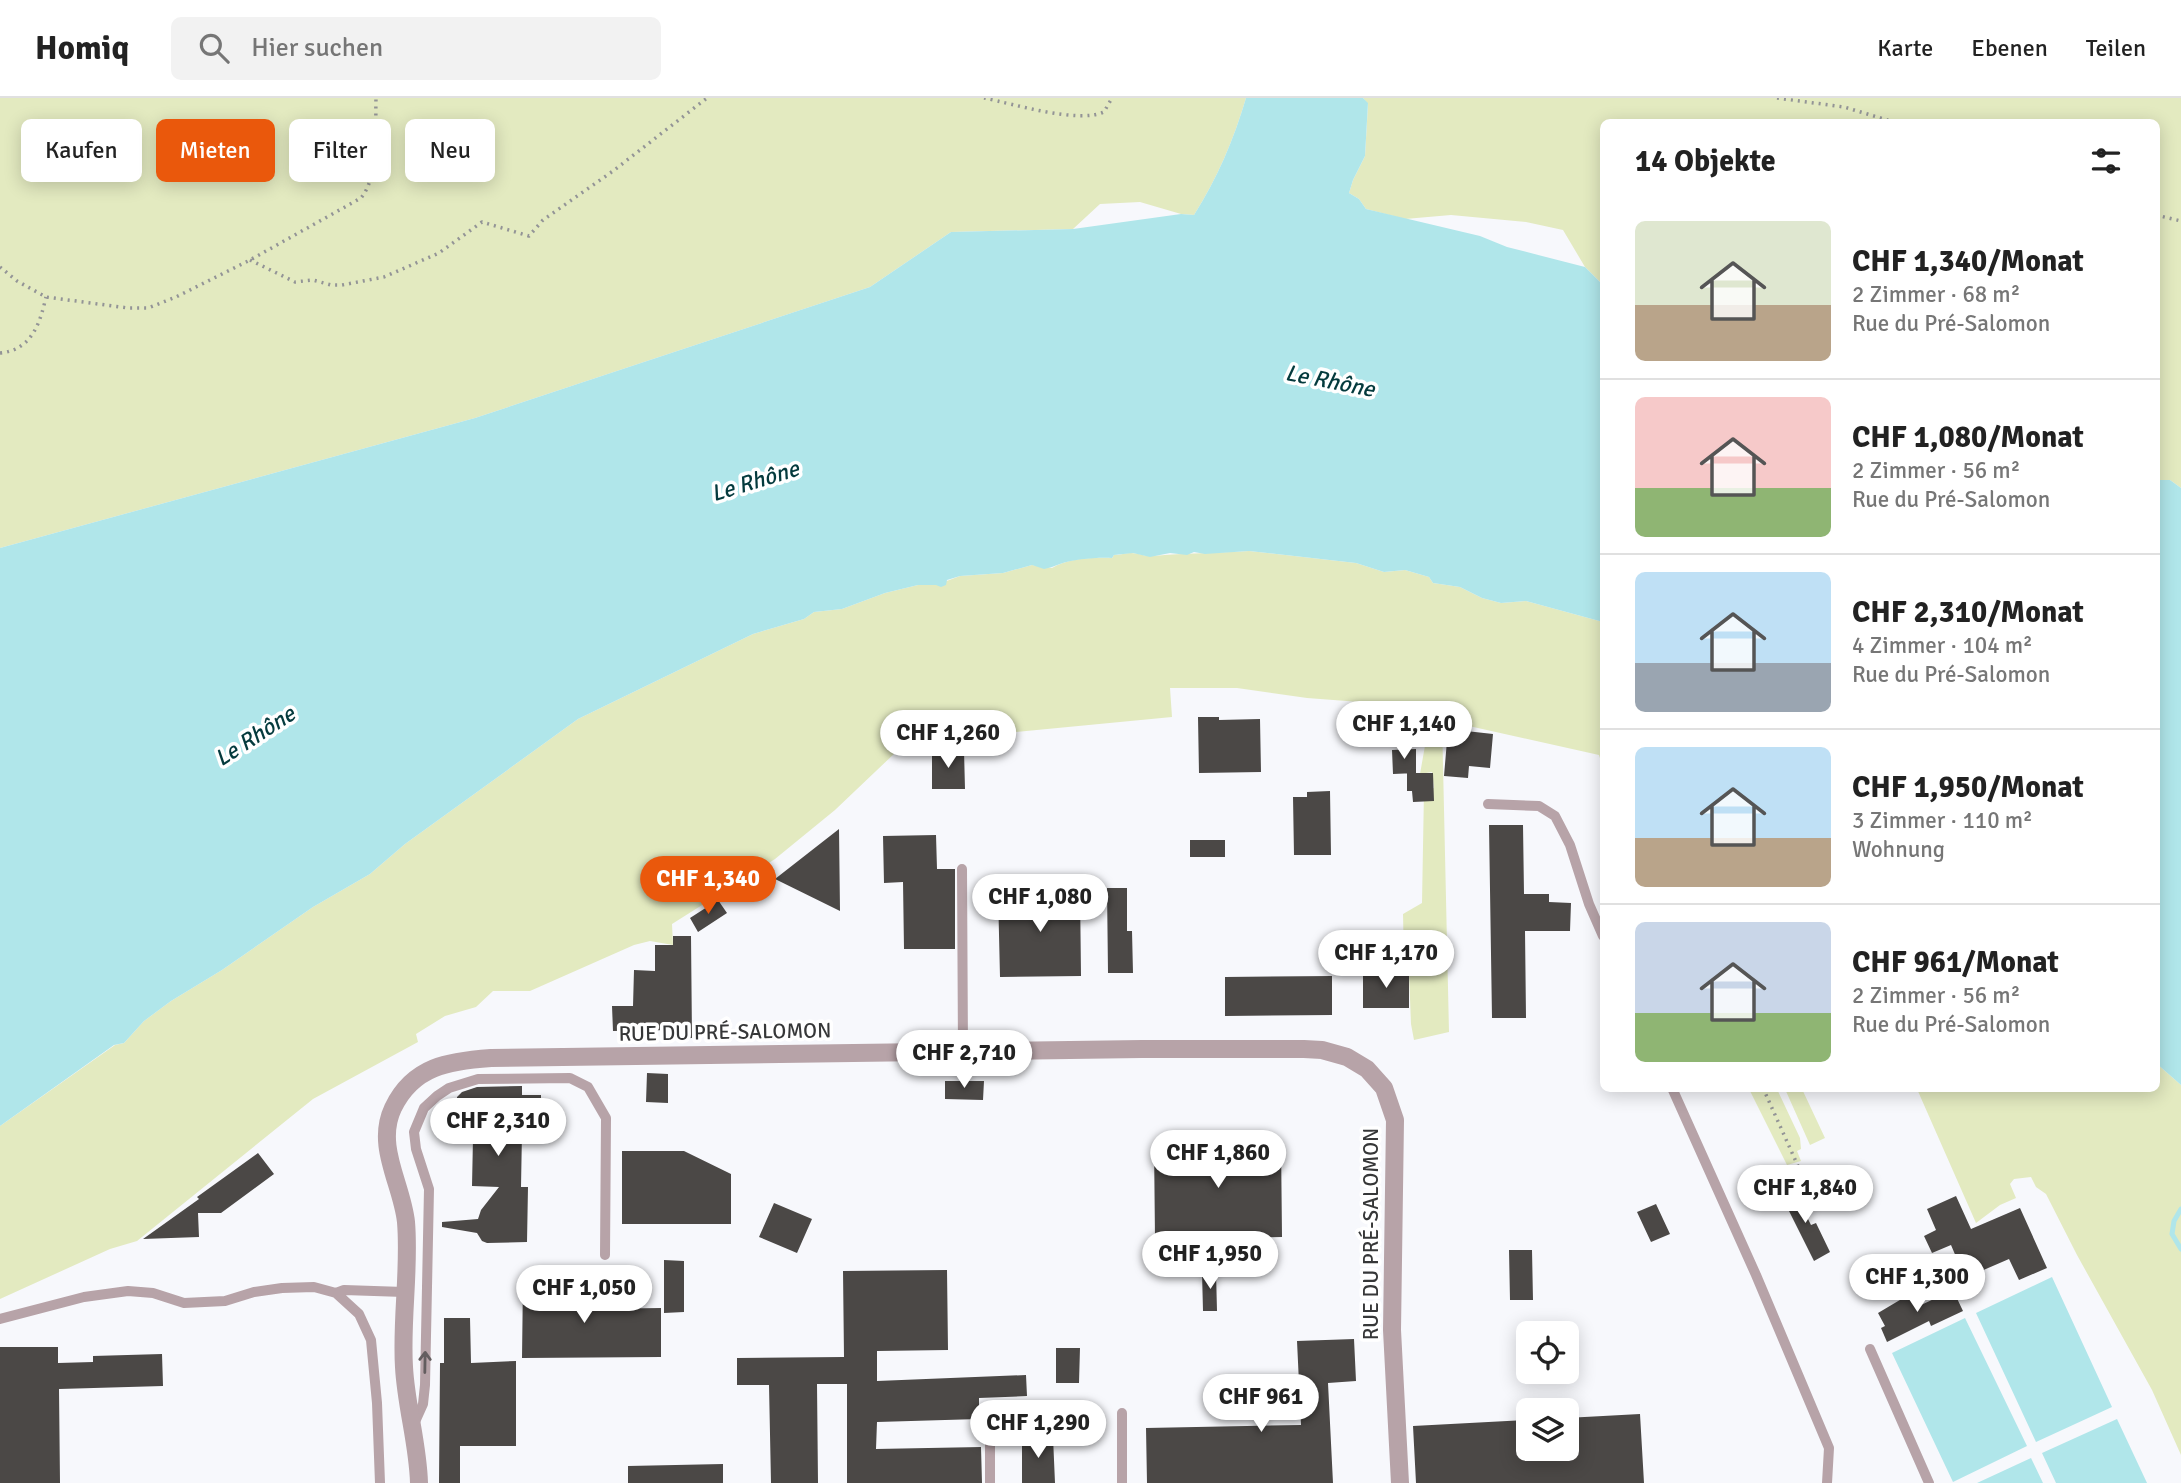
<!DOCTYPE html>
<html lang="de">
<head>
<meta charset="utf-8">
<style>
	:root { --surface:#fff; --page:#f2f2f2; --text:#222; --muted:#767676; --line:#e0e0e0; --accent:#ea580c }
	body { margin:0; font-family:Signika,sans-serif; background:var(--page); color:var(--text); height:100vh; display:flex; flex-direction:column; font-size:26px; white-space:nowrap }
	* { box-sizing:border-box; margin:0 }
	p { font-size:23px; color:var(--muted) }
	.icon { flex:none; width:38px; height:38px; fill:none; stroke:currentColor; stroke-width:2; stroke-linecap:round; stroke-linejoin:round }
	.map { position:relative; flex:1; overflow:hidden }
	.details { position:absolute; left:1600px; top:21px; width:560px; height:973px; display:flex; flex-direction:column; background:var(--surface); border-radius:10px; box-shadow:0 4px 18px #0003 }
	.details>* { flex:none }
	.hud { position:absolute; left:21px; top:21px; width:665px; height:63px; display:flex; gap:14px }
	.fabs { position:absolute; left:1516px; top:1223px; display:grid; gap:14px }
	.fabs a { display:grid; place-items:center; width:63px; height:63px; border-radius:10px; background:var(--surface); box-shadow:0 4px 18px #0003; font-size:35px }
	.price { position:absolute; translate:-50% -60px; padding:0 16px; border-radius:24px; background:#fff; color:#222; font-size:23px; line-height:46px; filter:drop-shadow(0 2px 4px #0008) }
	.price::after { content:''; position:absolute; left:50%; top:42px; width:21px; height:16px; margin-left:-10px; background:inherit; clip-path:polygon(0 0,100% 0,50% 100%) }
	.price.on { background:var(--accent); color:#fff }
	ul { padding:0; list-style:none }
	li { display:flex; align-items:center; gap:21px; height:175px; padding:0 35px }
	li+li { border-top:2px solid var(--line) }
	li span { display:grid; place-items:center; flex:none; width:196px; height:140px; border-radius:10px; color:#555 }
	li>.icon { margin-inline-start:auto }
	span .icon { width:84px; height:84px; fill:#fffc; stroke-width:1 }
	li b { font-size:30px }
	h2 { display:flex; justify-content:space-between; align-items:center; height:84px; padding:0 35px; font-size:30px }
	.tag { padding:0 24px; border-radius:10px; background:var(--surface); box-shadow:0 4px 18px #0003; font-size:24px; line-height:63px }
	.tag.on { background:var(--accent); color:#fff }
	header { display:flex; align-items:center; gap:42px; box-sizing:border-box; height:98px; padding:0 35px; background:var(--surface); border-bottom:2px solid var(--line) }
	header strong { font-size:33px }
	nav { display:flex; gap:38px; margin-inline-start:auto; font-size:24px }
	.search { width:490px; height:63px; background:var(--page); display:flex; align-items:center; gap:18px; box-sizing:border-box; padding:0 24px; border-radius:10px; color:var(--muted); font-size:26px }
	.map>svg:first-child { display:block }
</style>
</head>
<body>
<header>
<strong>Homiq</strong>
<div class="search"><svg class="icon" aria-label="search" viewBox="0 0 24 24"><circle cx="10" cy="10" r="6"/><path d="M15 15l6 6"/></svg>Hier suchen</div>
<nav><a>Karte</a><a>Ebenen</a><a>Teilen</a></nav>
</header>
<div class="map">
<svg width="2181" height="1385" viewBox="0 0 2181 1385">
	<rect width="100%" height="100%" fill="#f7f8fc"/>
	<path fill="#e3eac0" d="M0,0H1246C1234,41 1217,81 1194,117L1181,116L1140,104L1100,106L1073,131L951,134L870,189L475,320L0,450Z
		M1363,0H2181V390L2170,382H2156V24H1603V187L1585,169L1563,132L1526,124L1451,117L1405,121L1366,111L1359,101L1349,95L1353,82L1365,58L1368,6Z
		M1249,453L1356,465L1384,474L1405,472L1429,479L1433,485L1460,489L1482,500L1501,505L1526,503L1603,524V670L1599,657L1442,622L1449,934L1414,942L1411,926L1409,875L1401,874L1404,863L1403,816L1422,805L1424,692L1434,690L1432,674L1420,676L1426,642V624L1413,612L1399,607L1307,600L1237,590H1170L1172,619L995,636H965L964,632L923,637L896,654L835,712L775,761L672,826L673,847L650,843L634,847L530,893H493L476,909L445,918L416,936L418,944L313,1001L137,1143L110,1151L0,1201V1028L115,947L124,945L144,923L171,903L222,872L313,809L370,776L405,746L578,621L753,536L804,521L814,514L842,511L885,495L918,487H936L960,478L1003,475L1032,467L1052,470C1068,460 1094,459 1112,460L1114,457C1120,457 1126,455 1131,455C1139,455 1146,459 1153,458C1185,455 1216,455 1249,453Z
		M2156,965L2181,987V1357L2152,1292L2077,1157L2046,1096L2036,1089L2031,1079L2014,1081L2010,1086L2016,1100L2000,1107L1976,1125L1917,991L2156,990Z
		M1749,991H1777L1800,1040L1801,1051L1797,1053L1801,1063L1787,1067Z
		M1785,991H1802L1825,1040L1810,1047Z"/>
	<path fill="#b0e6ea" d="M1246,0H1363L1368,5L1365,58L1353,82L1349,95L1359,101L1366,111L1480,138L1507,149L1585,169L1603,187V524L1526,503L1501,505L1482,500L1460,489L1433,485L1429,479L1405,472L1384,474L1356,465L1249,453L1205,456L1194,454L1187,457L1170,455L1150,459L1133,455L1114,457L1112,460C1099,459 1073,461 1060,466C1054,468 1050,470 1044,471L1032,467L1003,475L960,478L947,482L946,487L941,489L936,487H918L885,495L842,511L814,514L804,521L753,536L578,621L405,746L370,776L313,809L222,872L171,903L144,923L124,945L114,947L0,1028V450L475,320L870,189L951,134L1073,131L1181,116L1194,117C1217,81 1234,41 1246,0Z
		M2156,382H2170L2181,390V987L2156,965Z
		M2052,1179L2112,1309L2036,1344L1976,1215Z
		M1965,1220L2027,1348L1953,1384L1892,1255Z
		M2117,1321L2147,1385H2056L2042,1355Z
		M2031,1360L2043,1385H1977Z"/>
	<g fill="none" stroke-linecap="round" stroke-linejoin="round">
		<path stroke="#b0e6ea" stroke-width="5" d="M2181,1111L2174,1123L2172,1136L2181,1151"/>
	</g>
	<path fill="#4b4846" d="M1198,619H1219V622L1260,621L1261,674L1199,675Z
		M1448,631L1493,636L1490,670L1469,668L1468,680L1444,678Z
		M1416,651V675L1393,676L1392,652Z
		M932,652H964L965,691H932Z
		M1407,675H1433L1434,703L1413,704L1412,693H1407Z
		M1330,693L1331,757H1294L1293,699H1307V694Z
		M1489,727H1523L1524,796H1549V804L1571,805L1570,833H1525L1526,920H1492Z
		M839,731L840,813L775,781Z
		M936,737L937,771H955V851H904L903,784L884,785L883,738Z
		M1190,742H1225V759H1190Z
		M1107,790H1127V833H1132L1133,875H1108Z
		M1080,792L1081,878L1000,879L998,794Z
		M718,802L727,815L698,834L690,820Z
		M673,838H691L692,940L674,941V932L613,933L612,908H633L634,872L655,873V847H673Z
		M1363,874H1409V910H1363Z
		M1332,878V917L1225,918V879Z
		M647,975L668,976V1005L646,1004Z
		M945,983H984L983,1002L945,1001Z
		M522,988V997H541V1034H522L521,1089H528L527,1144L487,1145L482,1143L477,1135L442,1129V1124L478,1121L481,1112L499,1089L472,1088L473,1040L456,1039V1024L464,1014L457,1009V999L462,994L477,989Z
		M1281,1044L1282,1139L1155,1141L1154,1045Z
		M622,1053H684L731,1076V1126H622Z
		M258,1055L274,1076L221,1115H198L199,1139L143,1141L199,1101L197,1099Z
		M1791,1087L1811,1127L1816,1125L1830,1154L1814,1163L1779,1093Z
		M1956,1098L1971,1131L2020,1110L2047,1170L2019,1182L2009,1161L1965,1180L1951,1147L1932,1155L1924,1138L1936,1132L1927,1111Z
		M774,1105L812,1121L797,1155L759,1139Z
		M1656,1106L1670,1136L1651,1144L1637,1114Z
		M1509,1152H1532L1533,1202H1510Z
		M664,1162L684,1163V1214L664,1215Z
		M947,1172L948,1252L877,1253V1283L1026,1277L1027,1298L979,1300V1321L877,1324L876,1351L981,1349L982,1385H847V1286H817L818,1385H771L769,1287H737V1260L844,1259L843,1173Z
		M1202,1174H1216L1217,1213H1203Z
		M523,1182L588,1183L589,1211L661,1210V1259L522,1260Z
		M1953,1192L1963,1213L1931,1228L1929,1223L1887,1244L1881,1230L1885,1228L1878,1215L1915,1193L1921,1207Z
		M444,1220H470L471,1265L516,1263V1348H460V1385H439L440,1265H444Z
		M1354,1241L1356,1283L1328,1285L1333,1385H1147L1146,1330L1301,1327L1297,1243Z
		M0,1249H58V1265L93,1264V1258L162,1256L163,1288L59,1291L60,1385H0Z
		M1056,1250H1080L1079,1285H1056Z
		M1640,1316L1644,1385H1416L1413,1328L1528,1322V1351H1566V1320Z
		M1053,1339L1055,1385H1022V1340Z
		M723,1366V1385H628V1368Z"/>
	<g fill="none" stroke-linecap="round" stroke-linejoin="round">
		<path stroke="#939496" stroke-width="3.5" stroke-dasharray="2 5" stroke-linecap="butt" d="M984,0C1014,6 1078,26 1104,14L1112,0
			M1777,0L1844,9L1894,24
			M2156,117L2181,123
			M250,162L295,184L313,182L331,187H342L384,179L439,155L482,124L529,138L543,122L613,73L707,0
			M0,169L17,183L46,199L128,210H148L176,199L250,162L361,100C380,76 375,30 376,0
			M0,255C32,252 40,225 46,199
			M1763,990L1802,1077"/>
		<path stroke="#b7a3a8" stroke-width="10" d="M1488,706L1539,708L1555,718L1570,747L1589,806L1603,838
			M962,771L963,954
			M1672,990L1756,1177L1829,1350L1827,1385
			M336,1195L344,1192L404,1194
			M0,1221L84,1199L128,1193L153,1195L184,1205L225,1203L254,1194L282,1190L314,1189L336,1195L359,1216L371,1242L377,1305L380,1385
			M1870,1251L1929,1385
			M414,1326L423,1306L425,1287L429,1091L416,1051L414,1034L424,1010L437,998L449,990L478,981L570,980L588,989L606,1020L605,1157
			M990,1336V1385
			M1122,1385V1315"/>
		<path stroke="#b7a3a8" stroke-width="18" d="M419,1385C418,1346 406,1308 404,1269C401,1221 410,1172 406,1124C402,1086 375,1048 393,1010C413,968 449,963 491,960L1142,951H1304L1322,952L1347,959L1367,971L1384,990L1395,1022L1392,1232L1400,1385"/>
	</g>
	<defs><path id="oneway-shaft" d="M-6 0H5M1.5-3L5.5 0L1.5 3" fill="none" stroke-width="1.6" stroke-linecap="round" stroke-linejoin="round" transform="scale(1.75)"/></defs>
	<use stroke="#635d5f" href="#oneway-shaft" transform="translate(425 1264) rotate(-89)"/>
	<g text-anchor="middle" dominant-baseline="central" stroke-width="7" stroke-linejoin="round" paint-order="stroke">
		<g font-size="21" fill="#363738" stroke="#fff">
			<text transform="translate(725 934) rotate(-1)">RUE DU PRÉ-SALOMON</text>
			<text transform="translate(1371 1136) rotate(-90)">RUE DU PRÉ-SALOMON</text>
		</g>
		<g font-size="23" font-style="italic" fill="#043a3d" stroke="#fff">
			<text transform="translate(1330 283) rotate(11)">Le Rhône</text>
			<text transform="translate(755 383) rotate(-17)">Le Rhône</text>
			<text transform="translate(255 638) rotate(-33)">Le Rhône</text>
		</g>
	</g>
</svg>
<div class="fabs">
<a><svg class="icon" aria-label="locate" viewBox="0 0 24 24"><circle cx="12" cy="12" r="6"/><path d="M12 2v4M12 18v4M2 12h4M18 12h4"/></svg></a>
<a><svg class="icon" aria-label="layers" viewBox="0 0 24 24"><path d="M12 4l9 5-9 5-9-5zM3 14l9 5 9-5"/></svg></a>
</div>
<b class="price" style="left:1404px;top:663px">CHF 1,140</b>
<b class="price" style="left:948px;top:672px">CHF 1,260</b>
<b class="price on" style="left:708px;top:818px">CHF 1,340</b>
<b class="price" style="left:1040px;top:836px">CHF 1,080</b>
<b class="price" style="left:1386px;top:892px">CHF 1,170</b>
<b class="price" style="left:964px;top:992px">CHF 2,710</b>
<b class="price" style="left:498px;top:1060px">CHF 2,310</b>
<b class="price" style="left:1218px;top:1092px">CHF 1,860</b>
<b class="price" style="left:1805px;top:1127px">CHF 1,840</b>
<b class="price" style="left:1210px;top:1193px">CHF 1,950</b>
<b class="price" style="left:1917px;top:1216px">CHF 1,300</b>
<b class="price" style="left:584px;top:1227px">CHF 1,050</b>
<b class="price" style="left:1261px;top:1336px">CHF 961</b>
<b class="price" style="left:1038px;top:1362px">CHF 1,290</b>
<div class="hud">
<a class="tag">Kaufen</a>
<a class="tag on">Mieten</a>
<a class="tag">Filter</a>
<a class="tag">Neu</a>
</div>
<section class="details">
<h2>14 Objekte<svg class="icon" aria-label="filters" viewBox="0 0 24 24"><path d="M4 7h16M4 17h16"/><circle cx="9" cy="7" r="2"/><circle cx="15" cy="17" r="2"/></svg></h2>
<ul>
<li><span style="background:linear-gradient(#dfe7d0 60%,#b9a48a 0)"><svg class="icon" aria-label="home" viewBox="0 0 24 24"><path d="M3 11l9-7 9 7M6 9v11h12V9"/></svg></span><div><b>CHF 1,340/Monat</b><p>2 Zimmer · 68 m²</p><p>Rue du Pré-Salomon</p></div></li>
<li><span style="background:linear-gradient(#f6c9c9 65%,#8fb573 0)"><svg class="icon" aria-label="home" viewBox="0 0 24 24"><path d="M3 11l9-7 9 7M6 9v11h12V9"/></svg></span><div><b>CHF 1,080/Monat</b><p>2 Zimmer · 56 m²</p><p>Rue du Pré-Salomon</p></div></li>
<li><span style="background:linear-gradient(#bfe0f5 65%,#9aa5b1 0)"><svg class="icon" aria-label="home" viewBox="0 0 24 24"><path d="M3 11l9-7 9 7M6 9v11h12V9"/></svg></span><div><b>CHF 2,310/Monat</b><p>4 Zimmer · 104 m²</p><p>Rue du Pré-Salomon</p></div></li>
<li><span style="background:linear-gradient(#bfe0f5 65%,#b9a48a 0)"><svg class="icon" aria-label="home" viewBox="0 0 24 24"><path d="M3 11l9-7 9 7M6 9v11h12V9"/></svg></span><div><b>CHF 1,950/Monat</b><p>3 Zimmer · 110 m²</p><p>Wohnung</p></div></li>
<li><span style="background:linear-gradient(#c9d6e8 65%,#8fb573 0)"><svg class="icon" aria-label="home" viewBox="0 0 24 24"><path d="M3 11l9-7 9 7M6 9v11h12V9"/></svg></span><div><b>CHF 961/Monat</b><p>2 Zimmer · 56 m²</p><p>Rue du Pré-Salomon</p></div></li>
</ul>
</section>
</div>
</body>
</html>
